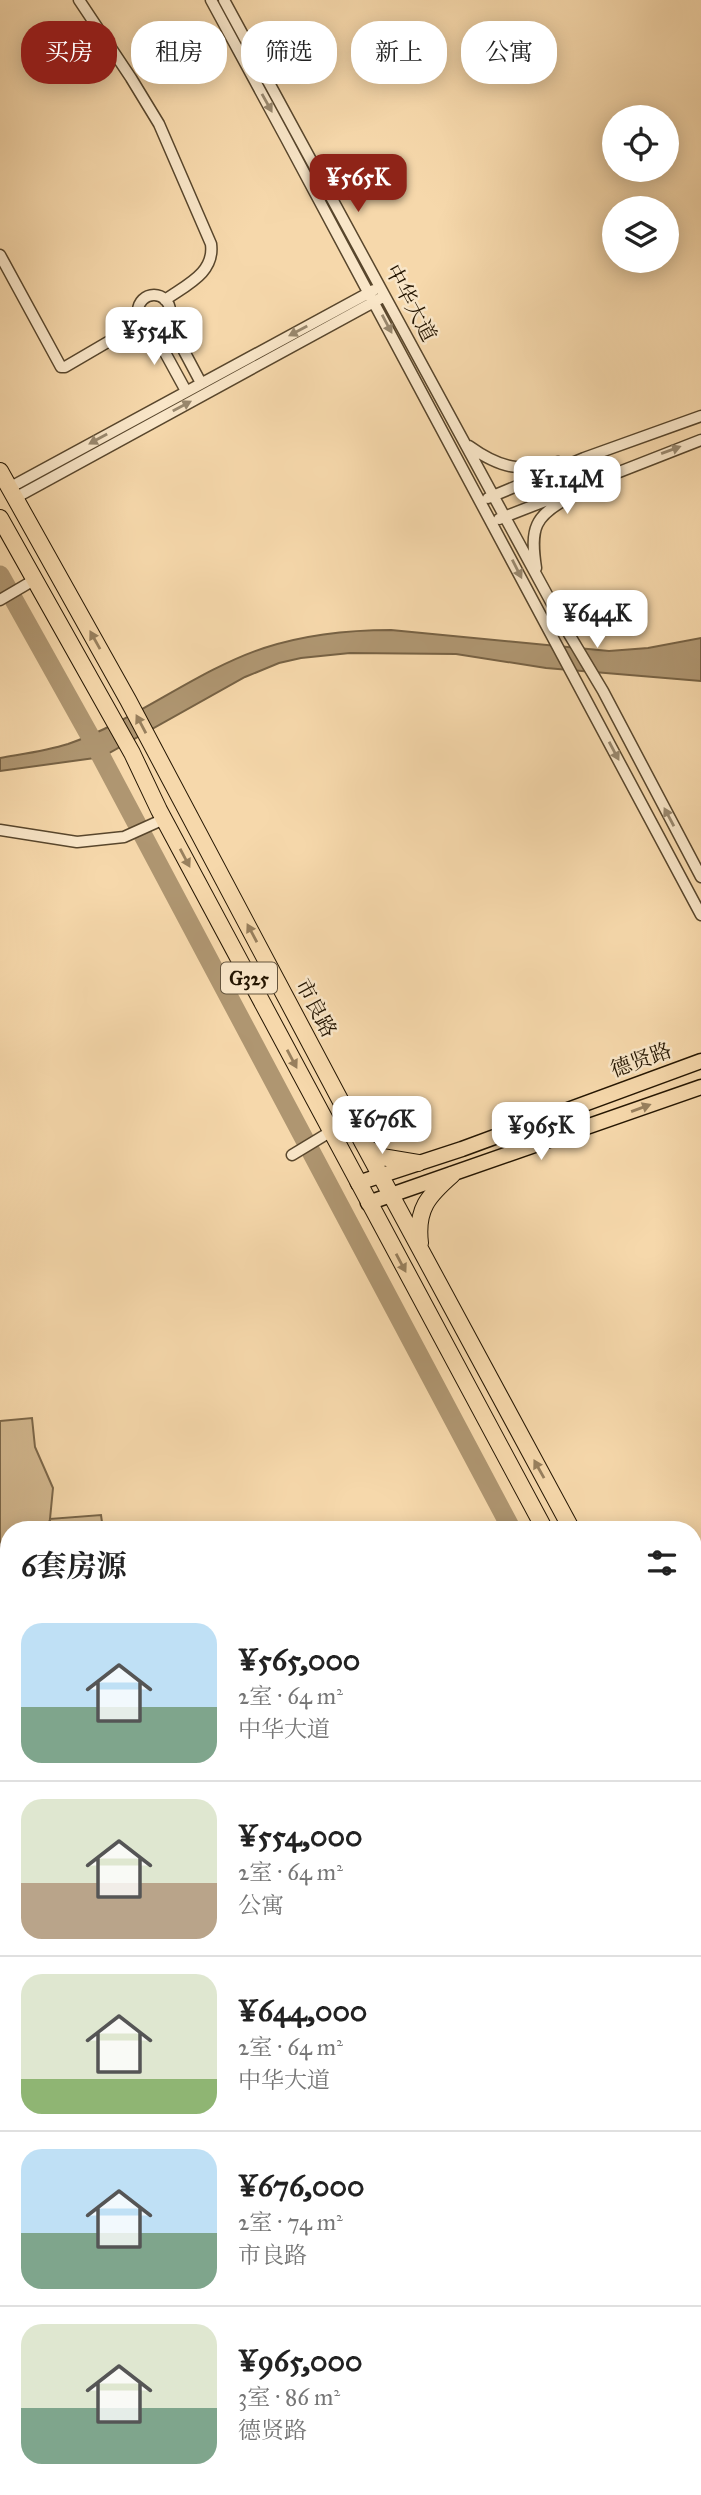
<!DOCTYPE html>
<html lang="zh">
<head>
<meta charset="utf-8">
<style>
	:root { --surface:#fff; --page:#f6f6f6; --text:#222; --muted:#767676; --line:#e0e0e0; --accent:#8f2418 }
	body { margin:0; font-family:"IM FELL Great Primer","Noto Serif SC",serif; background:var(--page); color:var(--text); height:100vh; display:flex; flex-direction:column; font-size:26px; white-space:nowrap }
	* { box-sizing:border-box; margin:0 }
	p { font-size:23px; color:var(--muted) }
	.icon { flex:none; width:38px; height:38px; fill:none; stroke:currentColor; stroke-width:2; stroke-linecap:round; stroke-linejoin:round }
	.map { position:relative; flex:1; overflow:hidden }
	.side { position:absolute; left:0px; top:1521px; width:702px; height:975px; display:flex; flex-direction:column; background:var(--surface); border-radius:28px 28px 0 0; box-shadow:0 4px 18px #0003 }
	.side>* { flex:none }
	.top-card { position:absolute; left:21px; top:21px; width:660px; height:63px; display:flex; gap:14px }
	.buttons { position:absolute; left:602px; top:105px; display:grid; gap:14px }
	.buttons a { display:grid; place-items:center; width:77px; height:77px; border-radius:50%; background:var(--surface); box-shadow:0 4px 18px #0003; font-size:35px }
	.price { position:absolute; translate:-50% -60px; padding:0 16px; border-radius:14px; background:#fff; color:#222; font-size:23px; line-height:46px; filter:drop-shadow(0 2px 4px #0008) }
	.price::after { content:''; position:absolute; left:50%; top:42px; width:21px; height:16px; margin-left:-10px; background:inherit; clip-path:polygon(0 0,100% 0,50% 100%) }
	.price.current { background:var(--accent); color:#fff }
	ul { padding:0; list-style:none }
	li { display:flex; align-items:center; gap:21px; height:175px; padding:0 21px }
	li+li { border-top:2px solid var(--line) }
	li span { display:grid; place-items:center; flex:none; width:196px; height:140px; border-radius:21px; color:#555 }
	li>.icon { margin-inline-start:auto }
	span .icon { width:84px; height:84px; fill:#fffc; stroke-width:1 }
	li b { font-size:30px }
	h2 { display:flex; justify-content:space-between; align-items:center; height:84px; padding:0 21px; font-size:30px }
	.tag { padding:0 24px; border-radius:28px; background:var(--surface); box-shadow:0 4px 18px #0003; font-size:24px; line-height:63px }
	.tag.current { background:var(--accent); color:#fff }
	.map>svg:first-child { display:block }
</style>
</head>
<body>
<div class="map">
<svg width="701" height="2495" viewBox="0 0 701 2495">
	<rect width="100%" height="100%" fill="#f6d8ab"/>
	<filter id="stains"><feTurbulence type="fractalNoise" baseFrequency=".00286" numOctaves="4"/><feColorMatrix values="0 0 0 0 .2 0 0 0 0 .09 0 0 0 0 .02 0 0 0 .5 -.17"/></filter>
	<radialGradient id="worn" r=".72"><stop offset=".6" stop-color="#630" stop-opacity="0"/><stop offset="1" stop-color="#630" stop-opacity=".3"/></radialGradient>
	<path fill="#d2b78e" stroke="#7b6648" stroke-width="2" d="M32,1418L35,1447L53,1488L50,1519L101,1515L103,1529H51L50,1520L45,1529L9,1530V1566L0,1569V1421Z"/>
	<path fill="#af9671" stroke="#776244" stroke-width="2" d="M391,630L609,651L648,648L701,638V681L546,668L456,654L350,653L301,658L279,663L245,677L102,757L0,771V758C22,754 46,751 68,744C137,720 195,671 264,648C304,635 349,630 391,630Z"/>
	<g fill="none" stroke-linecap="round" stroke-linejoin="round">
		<path stroke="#af9671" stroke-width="19" d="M0,575L95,745L512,1530"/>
		<g stroke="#58462c" stroke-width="13">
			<path id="minor" d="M79,0L131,78L159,124L211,244C215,273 186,285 165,300
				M211,0C376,304 539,609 701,915
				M224,0L563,624L603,691L701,877
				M0,255L61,367H65L142,322
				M138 311a16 16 0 1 1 32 0a16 16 0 1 1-32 0Z
				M167,319L201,383
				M151,327L186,391
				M469,446C501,469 521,472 558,462
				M9,488L374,290
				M15,498L381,298
				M488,498L584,458L701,416
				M499,519L701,440
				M536,568C530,528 534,516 570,497
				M0,600L34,580
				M0,830L77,842L124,837L164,819
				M292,1155L330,1132
				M693,1592L701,1591
				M693,1622L701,1621
				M0,1647H9
				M0,1681L9,1680"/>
		</g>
		<g stroke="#241501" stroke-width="17">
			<path id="major" d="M358,1183L462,1149L701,1061
				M368,1203L701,1087"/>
		</g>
		<g stroke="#241501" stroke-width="18">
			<path id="highway" d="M0,471L128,700L364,1145L572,1530
				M0,518L132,753L159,810L545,1530
				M366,1147L382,1157L418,1163
				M420,1243C416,1209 428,1196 452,1175
				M701,1677C688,1702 697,1731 701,1757
				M693,1800L701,1815"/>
		</g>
		<use href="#minor" stroke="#f9e6c8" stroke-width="10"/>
		<use href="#major" stroke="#f6d8ab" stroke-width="14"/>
		<use href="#highway" stroke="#f6d8ab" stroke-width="16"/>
	</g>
	<defs><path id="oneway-solid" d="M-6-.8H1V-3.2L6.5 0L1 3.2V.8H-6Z" transform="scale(1.75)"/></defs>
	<g fill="#99886e">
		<use href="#oneway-solid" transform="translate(267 103) rotate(61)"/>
		<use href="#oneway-solid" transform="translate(387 324) rotate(62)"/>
		<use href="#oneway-solid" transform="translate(298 331) rotate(152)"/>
		<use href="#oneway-solid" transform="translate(182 406) rotate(-28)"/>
		<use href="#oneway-solid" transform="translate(98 439) rotate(151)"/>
		<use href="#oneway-solid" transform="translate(671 450) rotate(-20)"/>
		<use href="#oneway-solid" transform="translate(517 569) rotate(63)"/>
		<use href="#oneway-solid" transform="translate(614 751) rotate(62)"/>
		<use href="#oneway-solid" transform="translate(669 817) rotate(-118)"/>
	</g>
	<g fill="#98805e">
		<use href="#oneway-solid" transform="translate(95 640) rotate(-119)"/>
		<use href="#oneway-solid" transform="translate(141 724) rotate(-118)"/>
		<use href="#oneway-solid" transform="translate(185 858) rotate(62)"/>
		<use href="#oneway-solid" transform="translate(252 933) rotate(-118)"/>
		<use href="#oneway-solid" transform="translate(292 1059) rotate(62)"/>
		<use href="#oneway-solid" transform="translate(641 1108) rotate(-20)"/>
		<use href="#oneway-solid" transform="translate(401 1263) rotate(62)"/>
		<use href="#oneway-solid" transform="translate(539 1469) rotate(-119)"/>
	</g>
	<g text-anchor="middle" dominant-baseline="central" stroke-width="5" stroke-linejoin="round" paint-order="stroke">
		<rect fill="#f9e6c8" stroke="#64543d" stroke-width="2" x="221" y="962.5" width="56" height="31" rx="5"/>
		<g font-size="19" font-weight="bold" fill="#241501">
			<text x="249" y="978">G325</text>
		</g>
		<g font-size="21" fill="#241501" stroke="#f9e6c8">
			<text transform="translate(411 303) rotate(62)">中华大道</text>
			<text transform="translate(316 1008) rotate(62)">市良路</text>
			<text transform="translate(641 1060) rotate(-20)">德贤路</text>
		</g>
	</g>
	<rect width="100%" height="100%" filter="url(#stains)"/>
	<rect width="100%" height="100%" fill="url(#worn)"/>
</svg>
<div class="buttons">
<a><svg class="icon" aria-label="locate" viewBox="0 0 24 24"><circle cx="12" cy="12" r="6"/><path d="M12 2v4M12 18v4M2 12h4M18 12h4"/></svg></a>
<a><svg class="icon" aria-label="layers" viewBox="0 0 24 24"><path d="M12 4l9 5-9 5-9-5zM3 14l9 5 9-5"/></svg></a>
</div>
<b class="price current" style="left:358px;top:214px">¥565K</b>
<b class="price" style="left:154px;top:367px">¥554K</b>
<b class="price" style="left:567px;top:516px">¥1.14M</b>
<b class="price" style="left:597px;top:650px">¥644K</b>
<b class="price" style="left:382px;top:1156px">¥676K</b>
<b class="price" style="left:541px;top:1162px">¥965K</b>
<div class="top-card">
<a class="tag current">买房</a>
<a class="tag">租房</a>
<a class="tag">筛选</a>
<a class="tag">新上</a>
<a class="tag">公寓</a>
</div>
<section class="side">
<h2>6套房源<svg class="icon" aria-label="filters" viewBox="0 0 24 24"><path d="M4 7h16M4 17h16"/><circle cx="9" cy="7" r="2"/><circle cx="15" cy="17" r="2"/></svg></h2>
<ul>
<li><span style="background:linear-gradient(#bfe0f5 60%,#7fa58c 0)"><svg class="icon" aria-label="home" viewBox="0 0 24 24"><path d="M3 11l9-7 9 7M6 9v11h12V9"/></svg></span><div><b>¥565,000</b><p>2室 · 64 m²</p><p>中华大道</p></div></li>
<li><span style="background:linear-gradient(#dfe7d0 60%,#b9a48a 0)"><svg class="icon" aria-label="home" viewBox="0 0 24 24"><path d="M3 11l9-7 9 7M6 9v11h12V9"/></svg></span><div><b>¥554,000</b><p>2室 · 64 m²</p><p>公寓</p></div></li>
<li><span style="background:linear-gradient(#dfe7d0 75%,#8fb573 0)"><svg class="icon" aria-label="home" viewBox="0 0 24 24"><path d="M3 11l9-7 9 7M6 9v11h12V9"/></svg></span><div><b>¥644,000</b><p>2室 · 64 m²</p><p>中华大道</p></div></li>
<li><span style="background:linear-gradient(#bfe0f5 60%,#7fa58c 0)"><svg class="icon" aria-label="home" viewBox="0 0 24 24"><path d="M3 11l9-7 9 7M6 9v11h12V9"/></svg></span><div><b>¥676,000</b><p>2室 · 74 m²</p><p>市良路</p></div></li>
<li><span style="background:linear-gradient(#dfe7d0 60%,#7fa58c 0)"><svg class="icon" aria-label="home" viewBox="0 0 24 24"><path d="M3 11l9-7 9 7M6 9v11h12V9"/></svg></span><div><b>¥965,000</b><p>3室 · 86 m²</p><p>德贤路</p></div></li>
</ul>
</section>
</div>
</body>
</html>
